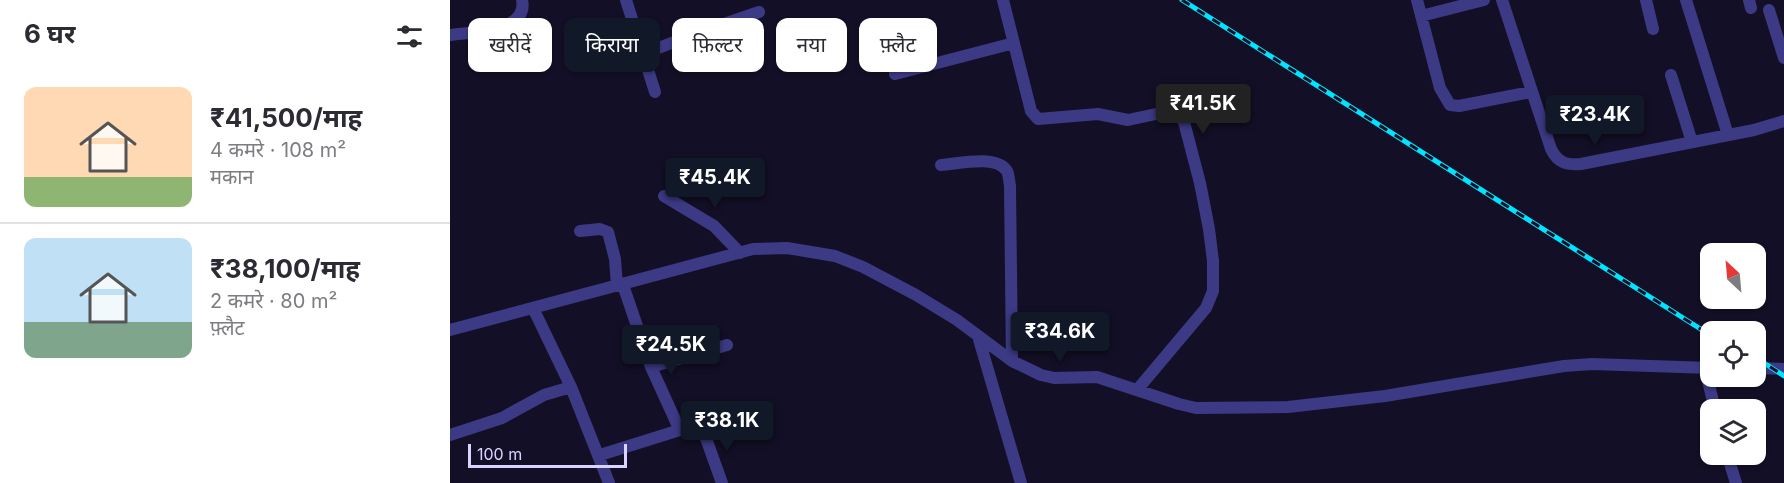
<!DOCTYPE html>
<html lang="hi">
<head>
<meta charset="utf-8">
<style>
	:root { --surface:#fff; --page:#f7f7f7; --text:#2b2b33; --muted:#7c7c81; --line:#e1e1e2; --accent:#111827 }
	body { margin:0; font-family:Inter,"Noto Sans Devanagari",sans-serif; background:var(--page); color:var(--text); height:100vh; display:flex; flex-direction:column; font-size:22px; white-space:nowrap }
	* { box-sizing:border-box; margin:0 }
	p { font-size:20px; color:var(--muted) }
	.icon { flex:none; width:33px; height:33px; fill:none; stroke:currentColor; stroke-width:2; stroke-linecap:round; stroke-linejoin:round }
	.map { position:relative; flex:1; overflow:hidden }
	.drawer { display:flex; flex-direction:column; background:var(--surface); width:450px }
	.drawer>* { flex:none }
	.banner { position:absolute; left:18px; top:18px; width:570px; height:54px; display:flex; gap:12px }
	.needle { width:39px; rotate:334deg }
	.buttons { position:absolute; left:1250px; top:243px; display:grid; gap:12px }
	.buttons a { display:grid; place-items:center; width:66px; height:66px; border-radius:12px; background:var(--surface); box-shadow:0 2px 4px #0004; font-size:30px }
	.scale { position:absolute; left:18px; bottom:15px; width:159px; box-sizing:border-box; padding-left:6px; border:3px solid #d9d4ff; border-top:0; font-size:16px; line-height:21px; white-space:nowrap; color:#d9d4ff; -webkit-text-stroke:4px #130f26; paint-order:stroke }
	.price { position:absolute; translate:-50% -51px; padding:0 14px; border-radius:6px; background:var(--accent); color:#fff; font-size:20px; line-height:39px; filter:drop-shadow(0 2px 3px #0008) }
	.price::after { content:''; position:absolute; left:50%; top:36px; width:18px; height:14px; margin-left:-9px; background:inherit; clip-path:polygon(0 0,100% 0,50% 100%) }
	.price.current { background:#222; color:#fff }
	ul { padding:0; list-style:none }
	li { display:flex; align-items:center; gap:18px; height:150px; padding:0 24px }
	li+li { border-top:2px solid var(--line) }
	li span { display:grid; place-items:center; flex:none; width:168px; height:120px; border-radius:12px; color:#555 }
	li>.icon { margin-inline-start:auto }
	span .icon { width:72px; height:72px; fill:#fffc; stroke-width:1 }
	li b { font-size:26px }
	h2 { display:flex; justify-content:space-between; align-items:center; height:72px; padding:0 24px; font-size:26px }
	.tag { padding:0 21px; border-radius:12px; background:var(--surface); box-shadow:0 2px 4px #0004; font-size:21px; line-height:54px }
	.tag.current { background:var(--accent); color:#fff }
	main { display:flex; flex:1; min-height:0 }
	.map>svg:first-child { display:block }
</style>
</head>
<body>
<main>
<section class="drawer">
<h2>6 घर<svg class="icon" aria-label="filters" viewBox="0 0 24 24"><path d="M4 7h16M4 17h16"/><circle cx="9" cy="7" r="2"/><circle cx="15" cy="17" r="2"/></svg></h2>
<ul>
<li><span style="background:linear-gradient(#ffd9b3 75%,#8fb573 0)"><svg class="icon" aria-label="home" viewBox="0 0 24 24"><path d="M3 11l9-7 9 7M6 9v11h12V9"/></svg></span><div><b>₹41,500/माह</b><p>4 कमरे · 108 m²</p><p>मकान</p></div></li>
<li><span style="background:linear-gradient(#bfe0f5 70%,#7fa58c 0)"><svg class="icon" aria-label="home" viewBox="0 0 24 24"><path d="M3 11l9-7 9 7M6 9v11h12V9"/></svg></span><div><b>₹38,100/माह</b><p>2 कमरे · 80 m²</p><p>फ़्लैट</p></div></li>
</ul>
</section>
<div class="map">
<svg width="1334" height="483" viewBox="0 0 1334 483">
	<rect width="100%" height="100%" fill="#130f26"/>
	<g fill="none" stroke-linecap="round" stroke-linejoin="round">
		<path stroke="#3d3a85" stroke-width="12" d="M176,0L205,92
			M553,0L581,111L588,119L648,114L678,120L720,111L727,113L734,122L750,183L759,229L763,261V291L756,308L687,390
			M967,0L990,88L1000,105L1009,106L1081,92
			M1052,0L1101,149C1108,163 1116,165 1131,164L1304,130L1334,121
			M1196,0L1203,29
			M1236,0L1278,135
			M1299,0L1301,8
			M1319,10L1334,58
			M971,16L1034,0
			M0,35C21,32 79,32 72,0
			M193,54L242,35L309,12
			M445,74L564,43
			M1221,75L1242,142
			M491,165C508,164 546,154 557,171C559,175 559,181 560,186L562,361
			M214,196L264,226L290,253
			M130,231L150,229L158,232L165,259L167,286
			M173,285L201,367L227,424C247,440 279,423 301,417
			M83,308L121,387L159,483
			M0,330L303,249L337,248L385,256L413,267L466,295L507,320L562,361L591,375L604,378L647,377L729,404L746,408L838,407L935,396L1114,366L1142,364L1260,368
			M528,336L571,483
			M201,367L277,345
			M1255,368L1265,410
			M1305,368L1334,369
			M253,430L272,483
			M0,435L52,418L94,395L121,387
			M1277,454L1286,483
			M150,455L233,429"/>
		<g stroke="#00e5ff" stroke-width="5">
			<path id="rail" d="M732,0L1260,335
				M1305,357L1334,376"/>
		</g>
		<use href="#rail" stroke="#130f26" stroke-width="3" stroke-dasharray="9" stroke-linecap="butt"/>
	</g>
</svg>
<div class="buttons">
<a><svg class="needle" viewBox="-14 -14 28 28"><path d="M0-13l5 13h-10z" fill="#e53935"/><path d="M0 13l5-13h-10z" fill="#7c7c81"/></svg></a>
<a><svg class="icon" aria-label="locate" viewBox="0 0 24 24"><circle cx="12" cy="12" r="6"/><path d="M12 2v4M12 18v4M2 12h4M18 12h4"/></svg></a>
<a><svg class="icon" aria-label="layers" viewBox="0 0 24 24"><path d="M12 4l9 5-9 5-9-5zM3 14l9 5 9-5"/></svg></a>
</div>
<div class="scale">100 m</div>
<b class="price current" style="left:753px;top:135px">₹41.5K</b>
<b class="price" style="left:1145px;top:146px">₹23.4K</b>
<b class="price" style="left:265px;top:209px">₹45.4K</b>
<b class="price" style="left:610px;top:363px">₹34.6K</b>
<b class="price" style="left:221px;top:376px">₹24.5K</b>
<b class="price" style="left:277px;top:452px">₹38.1K</b>
<div class="banner">
<a class="tag">खरीदें</a>
<a class="tag current">किराया</a>
<a class="tag">फ़िल्टर</a>
<a class="tag">नया</a>
<a class="tag">फ़्लैट</a>
</div>
</div>
</main>
</body>
</html>
